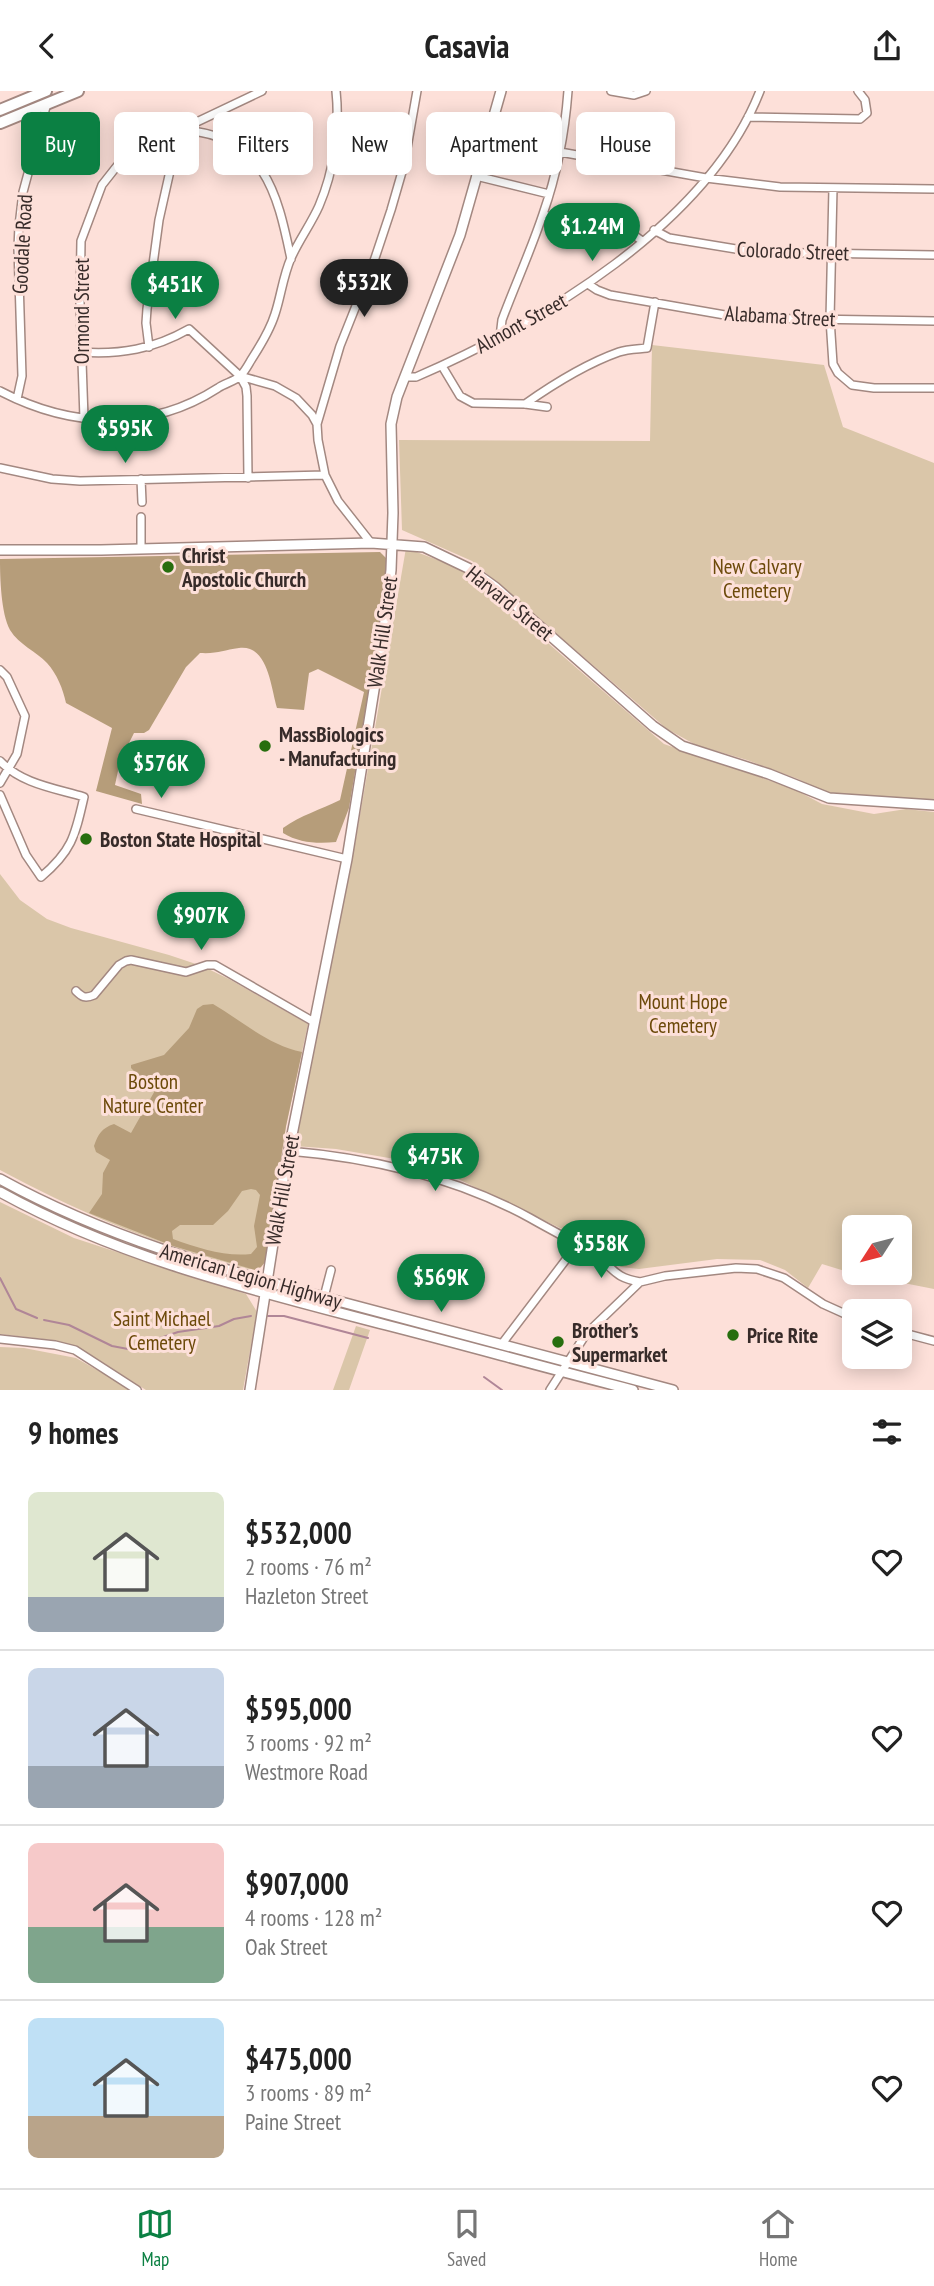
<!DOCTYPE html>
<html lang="en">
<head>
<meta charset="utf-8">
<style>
	:root { --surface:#fff; --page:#f2f2f2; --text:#222; --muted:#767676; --line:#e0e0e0; --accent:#0b8043 }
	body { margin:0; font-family:"PT Sans Narrow",sans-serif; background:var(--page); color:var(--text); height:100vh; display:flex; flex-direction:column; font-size:26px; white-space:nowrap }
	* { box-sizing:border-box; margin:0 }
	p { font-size:23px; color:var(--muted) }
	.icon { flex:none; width:38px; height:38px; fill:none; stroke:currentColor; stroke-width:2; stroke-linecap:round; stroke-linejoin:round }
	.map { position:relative; height:1299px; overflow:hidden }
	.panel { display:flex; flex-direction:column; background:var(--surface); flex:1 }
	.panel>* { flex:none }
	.top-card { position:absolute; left:21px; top:21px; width:892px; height:63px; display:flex; gap:14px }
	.needle { width:46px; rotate:234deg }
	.fabs { position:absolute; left:842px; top:1124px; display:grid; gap:14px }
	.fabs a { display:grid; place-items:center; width:70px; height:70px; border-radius:10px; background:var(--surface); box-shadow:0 4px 18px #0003; font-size:35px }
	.price { position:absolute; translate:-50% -60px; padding:0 16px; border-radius:24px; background:var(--accent); color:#fff; font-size:23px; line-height:46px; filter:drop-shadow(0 2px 4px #0008) }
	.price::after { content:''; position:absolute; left:50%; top:42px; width:21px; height:16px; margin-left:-10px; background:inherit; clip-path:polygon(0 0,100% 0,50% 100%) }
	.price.active { background:#222; color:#fff }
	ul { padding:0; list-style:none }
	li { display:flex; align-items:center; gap:21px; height:175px; padding:0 28px }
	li+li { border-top:2px solid var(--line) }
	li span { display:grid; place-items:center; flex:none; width:196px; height:140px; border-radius:10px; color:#555 }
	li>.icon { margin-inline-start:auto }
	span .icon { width:84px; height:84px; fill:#fffc; stroke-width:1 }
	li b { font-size:30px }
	h2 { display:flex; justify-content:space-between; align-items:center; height:84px; padding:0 28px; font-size:30px }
	.pill { padding:0 24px; border-radius:10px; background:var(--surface); box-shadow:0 4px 18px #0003; font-size:24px; line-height:63px }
	.pill.active { background:var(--accent); color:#fff }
	header { display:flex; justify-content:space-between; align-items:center; height:91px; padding:0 28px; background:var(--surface); font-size:32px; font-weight:700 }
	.menu { display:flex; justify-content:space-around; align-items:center; height:98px; border-top:2px solid var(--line); background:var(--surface); font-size:19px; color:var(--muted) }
	.menu a { display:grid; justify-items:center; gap:4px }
	.menu .active { color:var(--accent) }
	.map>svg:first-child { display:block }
</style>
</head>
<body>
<header><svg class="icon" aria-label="back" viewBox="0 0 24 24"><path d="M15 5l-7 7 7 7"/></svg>Casavia<svg class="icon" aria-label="share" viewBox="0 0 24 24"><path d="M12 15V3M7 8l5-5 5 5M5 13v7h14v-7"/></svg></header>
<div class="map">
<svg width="934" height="1299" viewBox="0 0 934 1299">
	<rect width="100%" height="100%" fill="#fde0d9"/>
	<path fill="#dac6a9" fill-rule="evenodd" d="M652,254L824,274L843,336L934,372V710L826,702L798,688L747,669L696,654L667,638L472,470L402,439L399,349L650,350Z
		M406,457L464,479L664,653L794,698L822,713L874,723L906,718L934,721V1198L848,1181L822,1173L808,1197L785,1179L760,1169L717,1168L639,1178L621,1176L605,1167L585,1149L456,1087L395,1068L336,1058L294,1055L355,753ZM854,1136H900V1181H854Z
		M0,783L20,809L47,828L71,837L169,864L202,875L229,888L308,933L286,1035L265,1171L260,1177C249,1181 235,1174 224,1171C146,1150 71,1117 0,1079Z
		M0,1111L74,1147L246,1203L257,1221L243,1299H146L83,1259L52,1249L0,1243Z
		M356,1235L370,1239L349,1299H333Z
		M0,1256L24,1257L76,1267L132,1299H0Z"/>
	<path fill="#b69d7a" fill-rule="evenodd" d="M380,461L390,471L349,717L336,751C318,753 299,752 283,742V737C301,724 320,719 340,709L364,601L318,578L309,582L304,619L277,617C271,597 268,553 239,557C223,559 218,563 200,562L186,576L149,639L144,642H134L129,652L130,662L121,666L115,694L141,703L142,713L96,700L112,637L66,612C63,598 57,583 47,572C36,560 19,554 10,539C1,522 0,487 0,468Z
		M213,913C242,930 268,954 302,961L286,1035L265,1171L261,1176L255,1179L173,1155L89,1122L102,1103L103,1082L110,1069L96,1061L94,1055C98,1043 102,1037 114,1033L131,1042L157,996L140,986L131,977V974L164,964L189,937L197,918L203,914ZM251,1098L256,1099L260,1104L254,1135L257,1156L251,1163C225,1166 198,1157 173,1148L172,1140L180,1134H213L228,1120L242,1100Z"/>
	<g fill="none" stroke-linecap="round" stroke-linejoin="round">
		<path stroke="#b08697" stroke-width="2" d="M0,1187L16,1218L37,1227
			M268,1225H284L368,1247
			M44,1229L69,1234L112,1255L128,1258L178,1241L219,1235L234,1228L251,1225
			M484,1286L502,1299"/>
		<g stroke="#a38881" stroke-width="10">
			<path id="minor" d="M611,0L634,4L646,0
				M748,26L860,28L867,22L865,9L858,0
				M183,39C264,45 277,100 291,168
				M560,61L706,87L780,96L934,98
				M476,85L549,103
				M833,97L830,228L833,273L838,282L852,294L874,297H934
				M543,124L630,141L642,150
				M654,139L669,147L754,161L934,164
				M588,193L597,199L610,204L742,227L934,230
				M500,246L502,229C515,194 531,159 543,123C557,83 565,41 568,0
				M149,256L146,232L147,218L159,129L170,80L163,46
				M80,261C120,264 154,258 189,238L240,285L275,295L296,307L312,324L317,333
				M442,275L460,305L473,312L525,313L547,316
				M240,285L246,296L247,305L248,387
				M405,286H416C541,232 708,133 760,0
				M0,300C71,337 150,341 218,297C225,292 236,290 241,284C246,279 249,272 253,266C262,252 270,239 275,223C281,205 283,185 291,167C299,149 311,133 319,115C334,80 340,38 336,0
				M17,308L22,285L18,157L19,135L23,101L47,12
				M525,313C552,294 588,272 619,261C627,258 638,258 647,257L655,211
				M84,327L80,214L81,150L102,94L117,75L142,57L262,0
				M0,377L52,388L80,390L325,384
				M141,388L142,411
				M141,426V458
				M371,452L338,410L325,384L318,349L317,333L340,255L375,167L391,119L404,74L417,0
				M0,579L7,586L25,625L17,663L0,692
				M0,670C22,693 54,697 84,706C75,745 72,760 41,786L26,764L0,704
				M136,718L347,768
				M76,900C82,906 85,908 94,904L119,874L126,870L131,869L186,881L207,874H215L314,931
				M289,1060C372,1067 455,1086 530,1127C551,1139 575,1151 595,1164C615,1177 612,1186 640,1191
				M324,1206L331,1179
				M900,1241L934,1250
				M0,1248L55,1254L75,1259L137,1299
				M501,1254L577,1154
				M550,1299L586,1243L640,1191L665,1185L736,1177L757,1178L784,1187L823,1213L854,1227"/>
		</g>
		<g stroke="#a38881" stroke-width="12">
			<path id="major" d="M0,459H101L371,452L424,456L470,478L495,496L653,635L682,655L769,683L829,707L934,714
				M0,1088C107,1147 217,1177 334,1209C447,1240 560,1270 673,1299
				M0,1101C121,1168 253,1199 386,1234C468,1255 550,1278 633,1299
				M250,1299L283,1089L347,768L385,530L391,479L393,422L391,333L397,306L460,144L501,0"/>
		</g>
		<g stroke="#a38881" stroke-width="14">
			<path id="highway" d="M0,19L46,0
				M0,32L78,0"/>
		</g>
		<use href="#minor" stroke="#fff" stroke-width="7"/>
		<use href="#major" stroke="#fff" stroke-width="9"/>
		<use href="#highway" stroke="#fff" stroke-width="10"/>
	</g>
	<g fill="#276e0e" stroke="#fde0d9" stroke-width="2.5">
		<circle cx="168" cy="476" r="7"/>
		<circle cx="265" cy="655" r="7"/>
		<circle cx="86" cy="748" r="7"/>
		<circle cx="733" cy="1244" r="7"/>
		<circle cx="558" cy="1251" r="7"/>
	</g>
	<g text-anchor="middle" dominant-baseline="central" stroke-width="6" stroke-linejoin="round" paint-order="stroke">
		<g font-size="21" fill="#372b29" stroke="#fde0d9">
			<text transform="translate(22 153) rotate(-87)">Goodale Road</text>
			<text transform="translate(793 160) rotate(2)">Colorado Street</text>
			<text transform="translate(81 220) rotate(-90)">Ormond Street</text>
			<text transform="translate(780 225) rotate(3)">Alabama Street</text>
			<text transform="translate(521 232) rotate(-29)">Almont Street</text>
			<text transform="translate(510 512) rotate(39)">Harvard Street</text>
			<text transform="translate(382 541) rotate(-82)">Walk Hill Street</text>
			<text transform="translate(282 1099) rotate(-80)">Walk Hill Street</text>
			<text transform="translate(251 1185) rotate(16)">American Legion Highway</text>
		</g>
		<g font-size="21" font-weight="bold" fill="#372b29" stroke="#fde0d9" text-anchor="start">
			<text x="182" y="464">Christ<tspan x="182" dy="24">Apostolic Church</tspan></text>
			<text x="279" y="643">MassBiologics<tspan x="279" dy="24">- Manufacturing</tspan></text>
			<text x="100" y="748">Boston State Hospital</text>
			<text x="572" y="1239">Brother’s<tspan x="572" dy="24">Supermarket</tspan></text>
			<text x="747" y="1244">Price Rite</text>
		</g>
		<g font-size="21" fill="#6c4a0a" stroke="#fde0d9">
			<text x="757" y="475">New Calvary<tspan x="757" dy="24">Cemetery</tspan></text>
			<text x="683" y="910">Mount Hope<tspan x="683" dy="24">Cemetery</tspan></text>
			<text x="153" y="990">Boston<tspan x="153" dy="24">Nature Center</tspan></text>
			<text x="162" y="1227">Saint Michael<tspan x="162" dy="24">Cemetery</tspan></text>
		</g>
	</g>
</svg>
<div class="fabs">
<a><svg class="needle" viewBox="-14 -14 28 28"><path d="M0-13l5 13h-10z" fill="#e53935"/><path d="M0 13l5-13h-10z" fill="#767676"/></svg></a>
<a><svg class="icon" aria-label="layers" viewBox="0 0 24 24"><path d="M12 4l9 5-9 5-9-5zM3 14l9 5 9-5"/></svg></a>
</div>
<b class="price" style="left:592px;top:172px">$1.24M</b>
<b class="price active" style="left:364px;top:228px">$532K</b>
<b class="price" style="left:175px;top:230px">$451K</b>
<b class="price" style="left:125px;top:374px">$595K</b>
<b class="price" style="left:161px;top:709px">$576K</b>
<b class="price" style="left:201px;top:861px">$907K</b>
<b class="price" style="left:435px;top:1102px">$475K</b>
<b class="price" style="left:601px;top:1189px">$558K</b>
<b class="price" style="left:441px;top:1223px">$569K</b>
<div class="top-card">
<a class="pill active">Buy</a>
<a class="pill">Rent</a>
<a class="pill">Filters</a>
<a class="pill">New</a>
<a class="pill">Apartment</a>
<a class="pill">House</a>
</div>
</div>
<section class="panel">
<h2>9 homes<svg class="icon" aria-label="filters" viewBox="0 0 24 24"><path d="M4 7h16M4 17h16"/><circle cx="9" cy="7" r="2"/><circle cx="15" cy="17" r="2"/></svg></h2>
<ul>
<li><span style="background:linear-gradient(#dfe7d0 75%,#9aa5b1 0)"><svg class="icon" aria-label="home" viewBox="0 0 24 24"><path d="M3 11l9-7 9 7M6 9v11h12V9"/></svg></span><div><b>$532,000</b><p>2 rooms · 76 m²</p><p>Hazleton Street</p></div><svg class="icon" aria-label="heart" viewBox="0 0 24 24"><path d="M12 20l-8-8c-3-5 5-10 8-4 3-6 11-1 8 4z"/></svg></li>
<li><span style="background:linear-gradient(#c9d6e8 70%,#9aa5b1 0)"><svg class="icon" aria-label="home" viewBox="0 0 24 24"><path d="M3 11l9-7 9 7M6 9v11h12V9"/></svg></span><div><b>$595,000</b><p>3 rooms · 92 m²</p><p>Westmore Road</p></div><svg class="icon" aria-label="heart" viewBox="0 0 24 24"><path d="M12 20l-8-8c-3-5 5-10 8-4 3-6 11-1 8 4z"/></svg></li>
<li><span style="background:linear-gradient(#f6c9c9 60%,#7fa58c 0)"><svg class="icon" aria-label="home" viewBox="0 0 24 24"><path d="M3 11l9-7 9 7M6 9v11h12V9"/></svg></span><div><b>$907,000</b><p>4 rooms · 128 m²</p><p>Oak Street</p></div><svg class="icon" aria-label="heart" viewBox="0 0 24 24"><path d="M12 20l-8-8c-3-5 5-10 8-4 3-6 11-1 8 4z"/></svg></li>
<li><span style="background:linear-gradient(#bfe0f5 70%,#b9a48a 0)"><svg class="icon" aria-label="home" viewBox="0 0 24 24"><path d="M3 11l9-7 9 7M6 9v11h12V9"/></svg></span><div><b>$475,000</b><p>3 rooms · 89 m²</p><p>Paine Street</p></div><svg class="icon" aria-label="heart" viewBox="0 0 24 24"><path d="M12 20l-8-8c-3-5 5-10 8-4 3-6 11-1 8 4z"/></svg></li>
</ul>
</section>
<nav class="menu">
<a class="active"><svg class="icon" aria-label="map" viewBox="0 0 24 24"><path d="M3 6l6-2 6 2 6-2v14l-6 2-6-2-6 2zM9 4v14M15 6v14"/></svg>Map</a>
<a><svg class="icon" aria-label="saved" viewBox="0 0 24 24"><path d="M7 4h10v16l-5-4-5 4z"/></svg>Saved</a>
<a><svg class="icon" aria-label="home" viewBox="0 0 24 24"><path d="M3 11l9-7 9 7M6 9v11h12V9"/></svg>Home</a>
</nav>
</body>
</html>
